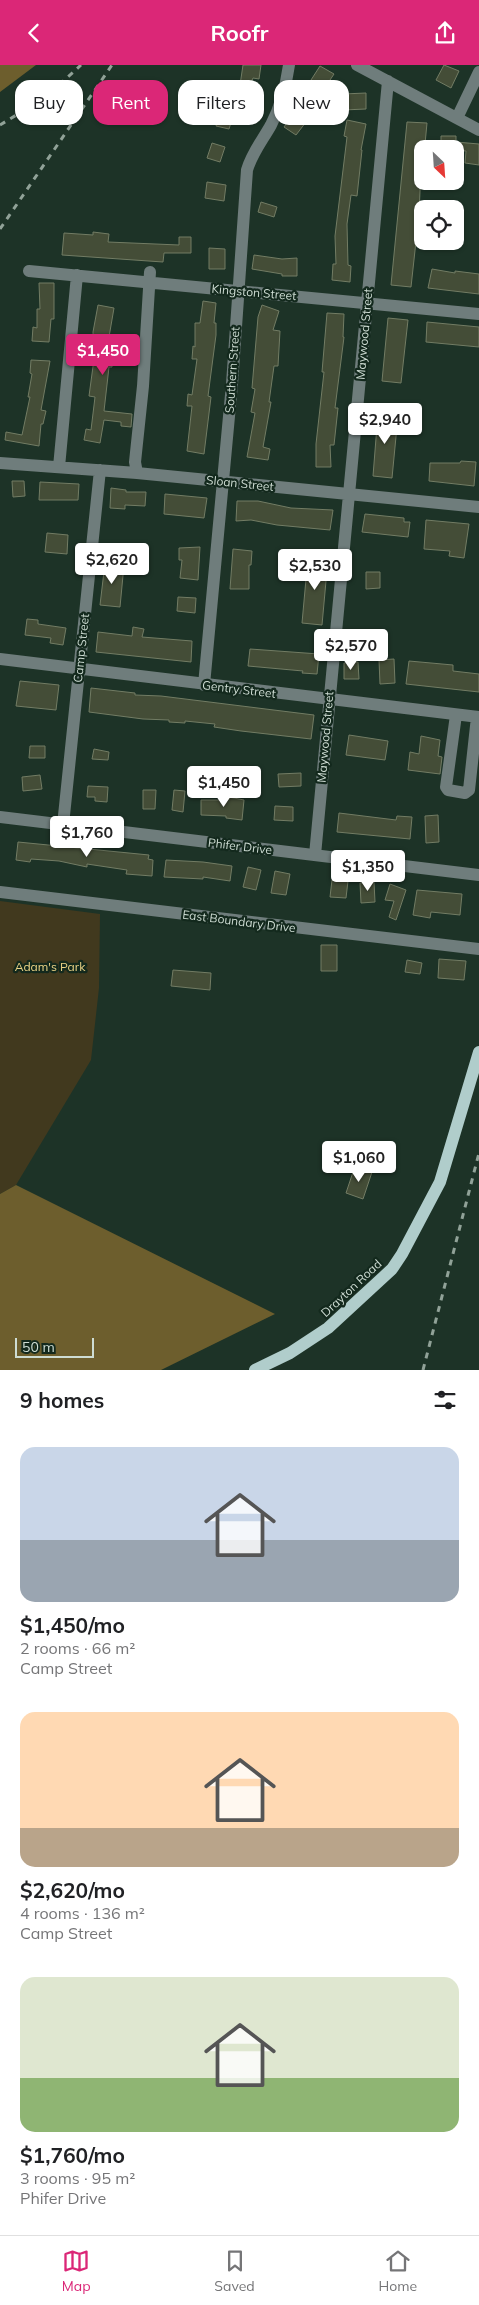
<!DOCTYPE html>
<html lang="en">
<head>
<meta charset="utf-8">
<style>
	:root { --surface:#fff; --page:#f2f2f2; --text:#202124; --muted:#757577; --line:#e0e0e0; --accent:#db2777 }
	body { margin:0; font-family:Mulish,sans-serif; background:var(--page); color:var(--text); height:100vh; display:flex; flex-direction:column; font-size:19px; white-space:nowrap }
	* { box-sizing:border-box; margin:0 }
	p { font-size:16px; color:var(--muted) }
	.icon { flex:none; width:28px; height:28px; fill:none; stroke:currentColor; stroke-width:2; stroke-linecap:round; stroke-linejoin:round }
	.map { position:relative; height:1305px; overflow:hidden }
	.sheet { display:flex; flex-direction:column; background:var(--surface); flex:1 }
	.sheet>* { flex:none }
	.guide { position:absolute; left:15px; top:15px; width:450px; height:45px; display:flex; gap:10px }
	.needle { width:32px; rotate:155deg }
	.controls { position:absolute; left:414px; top:75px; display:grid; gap:10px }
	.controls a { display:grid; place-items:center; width:50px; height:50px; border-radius:10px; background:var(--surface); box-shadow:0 1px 4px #0004; font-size:25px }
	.scale { position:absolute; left:15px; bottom:12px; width:79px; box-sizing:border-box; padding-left:5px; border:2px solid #cedcd3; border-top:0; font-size:14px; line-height:18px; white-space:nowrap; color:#cedcd3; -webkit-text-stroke:4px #13291d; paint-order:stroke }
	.price { position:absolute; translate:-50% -42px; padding:0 11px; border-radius:5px; background:#fff; color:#222; font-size:16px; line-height:32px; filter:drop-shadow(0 1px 2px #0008) }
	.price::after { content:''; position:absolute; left:50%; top:30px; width:15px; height:11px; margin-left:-8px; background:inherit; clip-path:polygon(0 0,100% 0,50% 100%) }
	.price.current { background:var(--accent); color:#fff }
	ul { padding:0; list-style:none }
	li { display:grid; align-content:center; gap:10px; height:265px; padding:0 20px }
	li span { display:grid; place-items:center; height:155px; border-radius:15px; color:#555 }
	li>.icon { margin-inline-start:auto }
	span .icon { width:90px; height:90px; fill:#fffc; stroke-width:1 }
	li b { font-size:21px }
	h2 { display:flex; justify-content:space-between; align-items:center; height:60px; padding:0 20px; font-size:21px }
	.tag { padding:0 18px; border-radius:15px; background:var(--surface); box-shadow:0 1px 4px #0004; font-size:18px; line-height:45px }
	.tag.current { background:var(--accent); color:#fff }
	header { display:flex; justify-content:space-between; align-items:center; height:65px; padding:0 20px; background:var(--accent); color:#fff; font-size:22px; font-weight:700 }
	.menu { display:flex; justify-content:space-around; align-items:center; height:70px; border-top:1px solid var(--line); background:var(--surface); font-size:14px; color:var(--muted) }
	.menu a { display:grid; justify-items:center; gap:2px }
	.menu .current { color:var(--accent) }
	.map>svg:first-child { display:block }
</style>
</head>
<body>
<header><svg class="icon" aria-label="back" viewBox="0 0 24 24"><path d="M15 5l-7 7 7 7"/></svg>Roofr<svg class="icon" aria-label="share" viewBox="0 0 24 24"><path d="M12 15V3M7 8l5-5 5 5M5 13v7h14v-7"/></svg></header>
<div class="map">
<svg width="479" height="1305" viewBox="0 0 479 1305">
	<rect width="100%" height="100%" fill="#1d3327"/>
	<path fill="#41391e" d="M0,836L100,849L99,923L91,995L16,1120L0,1129Z"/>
	<path fill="#6d5e2d" d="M0,0H36L0,27Z
		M16,1120L275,1249L161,1305H0V1129Z"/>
	<path fill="#444d37" stroke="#727c64" d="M243,0H261L259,14L253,13L239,44L236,43L237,38L229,64L216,61L221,45L224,46L236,18L240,20Z
		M444,0L459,6L451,23L436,15Z
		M320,1L334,9L324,24L311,15Z
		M366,28V44L343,45V29Z
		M294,48L306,57L296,70L284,62Z
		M347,55L366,59L361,85H362L357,131L351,130L347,159L348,200L351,201L350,217L332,215L333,199H336L335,171L347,72L344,71Z
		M407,57L427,58L425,79H422L419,149L411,222L391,220Z
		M441,71H456V77L479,79V100L465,98L466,86L441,84Z
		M212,78L225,82L220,97L207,93Z
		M207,117L226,120L224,136L205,133Z
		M261,137L277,142L274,152L258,147Z
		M93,167L109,169L108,177L179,180V172H191V188H164L163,197L62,190L64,168L93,170Z
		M209,183L225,184V204H209Z
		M254,190L282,194L297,193V211H282V209L252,204Z
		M432,204L455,208V206L479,209V229L428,223Z
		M39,218H54V254H51L49,277L32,276L33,262L37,263V244H40Z
		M203,236L216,238L214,258H216V270L208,331L211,332L204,389L187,386L192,341H187L188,329L192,330L197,294H192L193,281L195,282V258H200Z
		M98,240L114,243L109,272H111L112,302H109L104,346L132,349L131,362L121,361V357L104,355L100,378L84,375L86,364L91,365L95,332L89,331L94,294L93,267Z
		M262,240L279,246L273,265L280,266L278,301H274L269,337H271L263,382L270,384L268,395L247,392L255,348L251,347L255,324L252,323L258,252Z
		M327,248L344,249L343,272H344L335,343H338L334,380H330L331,402H316V379L324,307H322Z
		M388,253L408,255L401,318L382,316Z
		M427,257L479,262V282L426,277Z
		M31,295L50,296L41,345L46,346L43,359H41L39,381L5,375L6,367L22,370L30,332H28L32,309L30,308Z
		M378,348L398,351L392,413L373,411Z
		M461,396L476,397L474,421L429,416L430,398H460Z
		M12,416H24L25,431L13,432Z
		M40,417L79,419L78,435H39Z
		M111,423L126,425V427H146L145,441L125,440V444L110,443Z
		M165,429L207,433L204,453L164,449Z
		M237,436H258L291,443L333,445L330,465L277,460L251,455L236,456Z
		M365,449L404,453V457H410L408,472L362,467Z
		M426,455L469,459L464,493L449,491L450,486L424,484Z
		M47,468L68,470L67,489L45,487Z
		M200,482L198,515L180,513L182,495H179V483Z
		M233,484L252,486L251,500H249V524H230Z
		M308,492L328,494L322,560L302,558Z
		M105,498L124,500L120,542L100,540Z
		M366,507H380V523L366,524Z
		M178,532L196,533L195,548L177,546Z
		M27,554L38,555V559L66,563L63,580L50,578L51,573L25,570Z
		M133,562L144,564L142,572L192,576L191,597L96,587L98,567L132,571Z
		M250,584L319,589L317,609L302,608L303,606L248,601Z
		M394,594L395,618L380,619L379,595Z
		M409,596L453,600V606L479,609V627L406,619Z
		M358,597L359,614H344V598Z
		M20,616L59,620L56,645L16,641Z
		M91,623L135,628V630L161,631L314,650L311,674L241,666L214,662L215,659L185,656V658L169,657V655L143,654L89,647Z
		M349,670L388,676L385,695L346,690Z
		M421,671L440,675L438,691L442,692L440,709L408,705L410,687L419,689Z
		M30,681H45V693H29Z
		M94,684L109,687L108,695L92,694Z
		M301,708V721L279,722L278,709Z
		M40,710L42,724L23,726L22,712Z
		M88,721L108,722L107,737L95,736V732H87Z
		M143,725H156L155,744H143Z
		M174,725L185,726L183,747L172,745Z
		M229,732L244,735L242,755L226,753V751L201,750V735H228Z
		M275,741L293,742V756L274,755Z
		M339,748L396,755L397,751L412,752L410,774L337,767Z
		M438,750L439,777L426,778L425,751Z
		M18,777L149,790L148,794L153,795L152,811L126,809L127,805L87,799V802L59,796L31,794L30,797L16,795Z
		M166,795L203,797L232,801L230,816L203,812V814L164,812Z
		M248,802L261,805L256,825L243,822Z
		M275,806L290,809L286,830L271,828Z
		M332,815L348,816L346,833L330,832Z
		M374,817L375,837L361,838L360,818Z
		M390,819L406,825L396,855L389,852L394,836L385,835Z
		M417,825L462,829L460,850L431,847L430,853L413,850Z
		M321,880H337V906H321Z
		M439,894L466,896L464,915L438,913Z
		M407,895L422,898L420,909L405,907Z
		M173,905L211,908L210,925L171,921Z
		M355,1101L372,1107L363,1134L346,1128Z"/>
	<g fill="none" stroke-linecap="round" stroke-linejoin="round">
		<path stroke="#6f7d7c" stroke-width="12" d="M357,0L479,65
			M457,53L479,7
			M29,206L479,249
			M0,398L137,408L479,442
			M59,402L77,210
			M137,408L135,397L143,321L150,207
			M0,594L479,652
			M204,620L232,319L247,105C252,88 262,76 271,60C281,41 286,21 289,0
			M456,650L446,722L448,725L465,728L469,725L477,652
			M0,752L479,810
			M63,760L100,405
			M315,790L388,16
			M0,827L479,884"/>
		<path stroke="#b0cdcb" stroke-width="12" d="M255,1305L290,1288L328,1263L392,1204L402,1189L440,1117L479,987"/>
		<path stroke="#91a298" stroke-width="3" stroke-dasharray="6 6" stroke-linecap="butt" d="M0,60L46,32L81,0
			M0,164L112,0
			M423,1305L479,1088"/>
	</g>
	<g text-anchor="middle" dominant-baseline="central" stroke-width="4.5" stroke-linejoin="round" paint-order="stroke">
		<g font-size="12" fill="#cedcd3" stroke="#13291d">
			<text transform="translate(254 227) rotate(5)">Kingston Street</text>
			<text transform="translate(364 269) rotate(-85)">Maywood Street</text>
			<text transform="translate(232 305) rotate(-86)">Southern Street</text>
			<text transform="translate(240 418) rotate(6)">Sloan Street</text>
			<text transform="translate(81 583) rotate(-84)">Camp Street</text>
			<text transform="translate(239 624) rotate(7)">Gentry Street</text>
			<text transform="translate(325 672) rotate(-85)">Maywood Street</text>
			<text transform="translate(240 781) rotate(7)">Phifer Drive</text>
			<text transform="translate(239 856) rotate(7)">East Boundary Drive</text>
			<text transform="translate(351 1223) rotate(-43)">Drayton Road</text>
		</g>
		<g font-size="12" fill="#ebd386" stroke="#13291d">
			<text x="50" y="901">Adam's Park</text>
		</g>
	</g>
</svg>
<div class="controls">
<a><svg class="needle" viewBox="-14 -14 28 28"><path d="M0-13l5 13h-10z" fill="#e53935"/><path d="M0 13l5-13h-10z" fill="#757577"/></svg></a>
<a><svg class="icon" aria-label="locate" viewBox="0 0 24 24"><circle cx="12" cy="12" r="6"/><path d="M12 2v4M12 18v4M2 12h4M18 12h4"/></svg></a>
</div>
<div class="scale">50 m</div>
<b class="price current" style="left:103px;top:311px">$1,450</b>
<b class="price" style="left:385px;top:380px">$2,940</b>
<b class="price" style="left:112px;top:520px">$2,620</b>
<b class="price" style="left:315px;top:526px">$2,530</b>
<b class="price" style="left:351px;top:606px">$2,570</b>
<b class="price" style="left:224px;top:743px">$1,450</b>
<b class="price" style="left:87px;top:793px">$1,760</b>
<b class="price" style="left:368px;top:827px">$1,350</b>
<b class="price" style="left:359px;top:1118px">$1,060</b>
<div class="guide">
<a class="tag">Buy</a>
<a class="tag current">Rent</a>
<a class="tag">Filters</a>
<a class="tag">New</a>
</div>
</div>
<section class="sheet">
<h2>9 homes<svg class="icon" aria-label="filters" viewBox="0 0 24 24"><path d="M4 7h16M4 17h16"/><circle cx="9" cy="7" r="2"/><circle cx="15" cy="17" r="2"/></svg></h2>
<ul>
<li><span style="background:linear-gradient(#c9d6e8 60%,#9aa5b1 0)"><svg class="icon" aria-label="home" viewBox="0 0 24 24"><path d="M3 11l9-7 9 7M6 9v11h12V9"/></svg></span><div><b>$1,450/mo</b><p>2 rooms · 66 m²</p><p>Camp Street</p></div></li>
<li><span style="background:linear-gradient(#ffd9b3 75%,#b9a48a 0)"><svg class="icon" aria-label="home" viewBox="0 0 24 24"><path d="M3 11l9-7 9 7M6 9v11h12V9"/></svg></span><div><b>$2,620/mo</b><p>4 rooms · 136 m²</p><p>Camp Street</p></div></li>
<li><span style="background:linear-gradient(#dfe7d0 65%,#8fb573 0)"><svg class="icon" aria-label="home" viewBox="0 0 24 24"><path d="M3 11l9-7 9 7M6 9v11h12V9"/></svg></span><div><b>$1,760/mo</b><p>3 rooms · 95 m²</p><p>Phifer Drive</p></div></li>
</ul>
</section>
<nav class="menu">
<a class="current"><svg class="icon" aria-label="map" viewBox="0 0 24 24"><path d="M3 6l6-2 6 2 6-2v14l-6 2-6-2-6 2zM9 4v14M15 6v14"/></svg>Map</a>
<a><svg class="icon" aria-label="saved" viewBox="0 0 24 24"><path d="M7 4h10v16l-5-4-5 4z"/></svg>Saved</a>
<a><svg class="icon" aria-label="home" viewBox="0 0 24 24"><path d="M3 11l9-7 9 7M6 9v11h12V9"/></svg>Home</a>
</nav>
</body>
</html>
